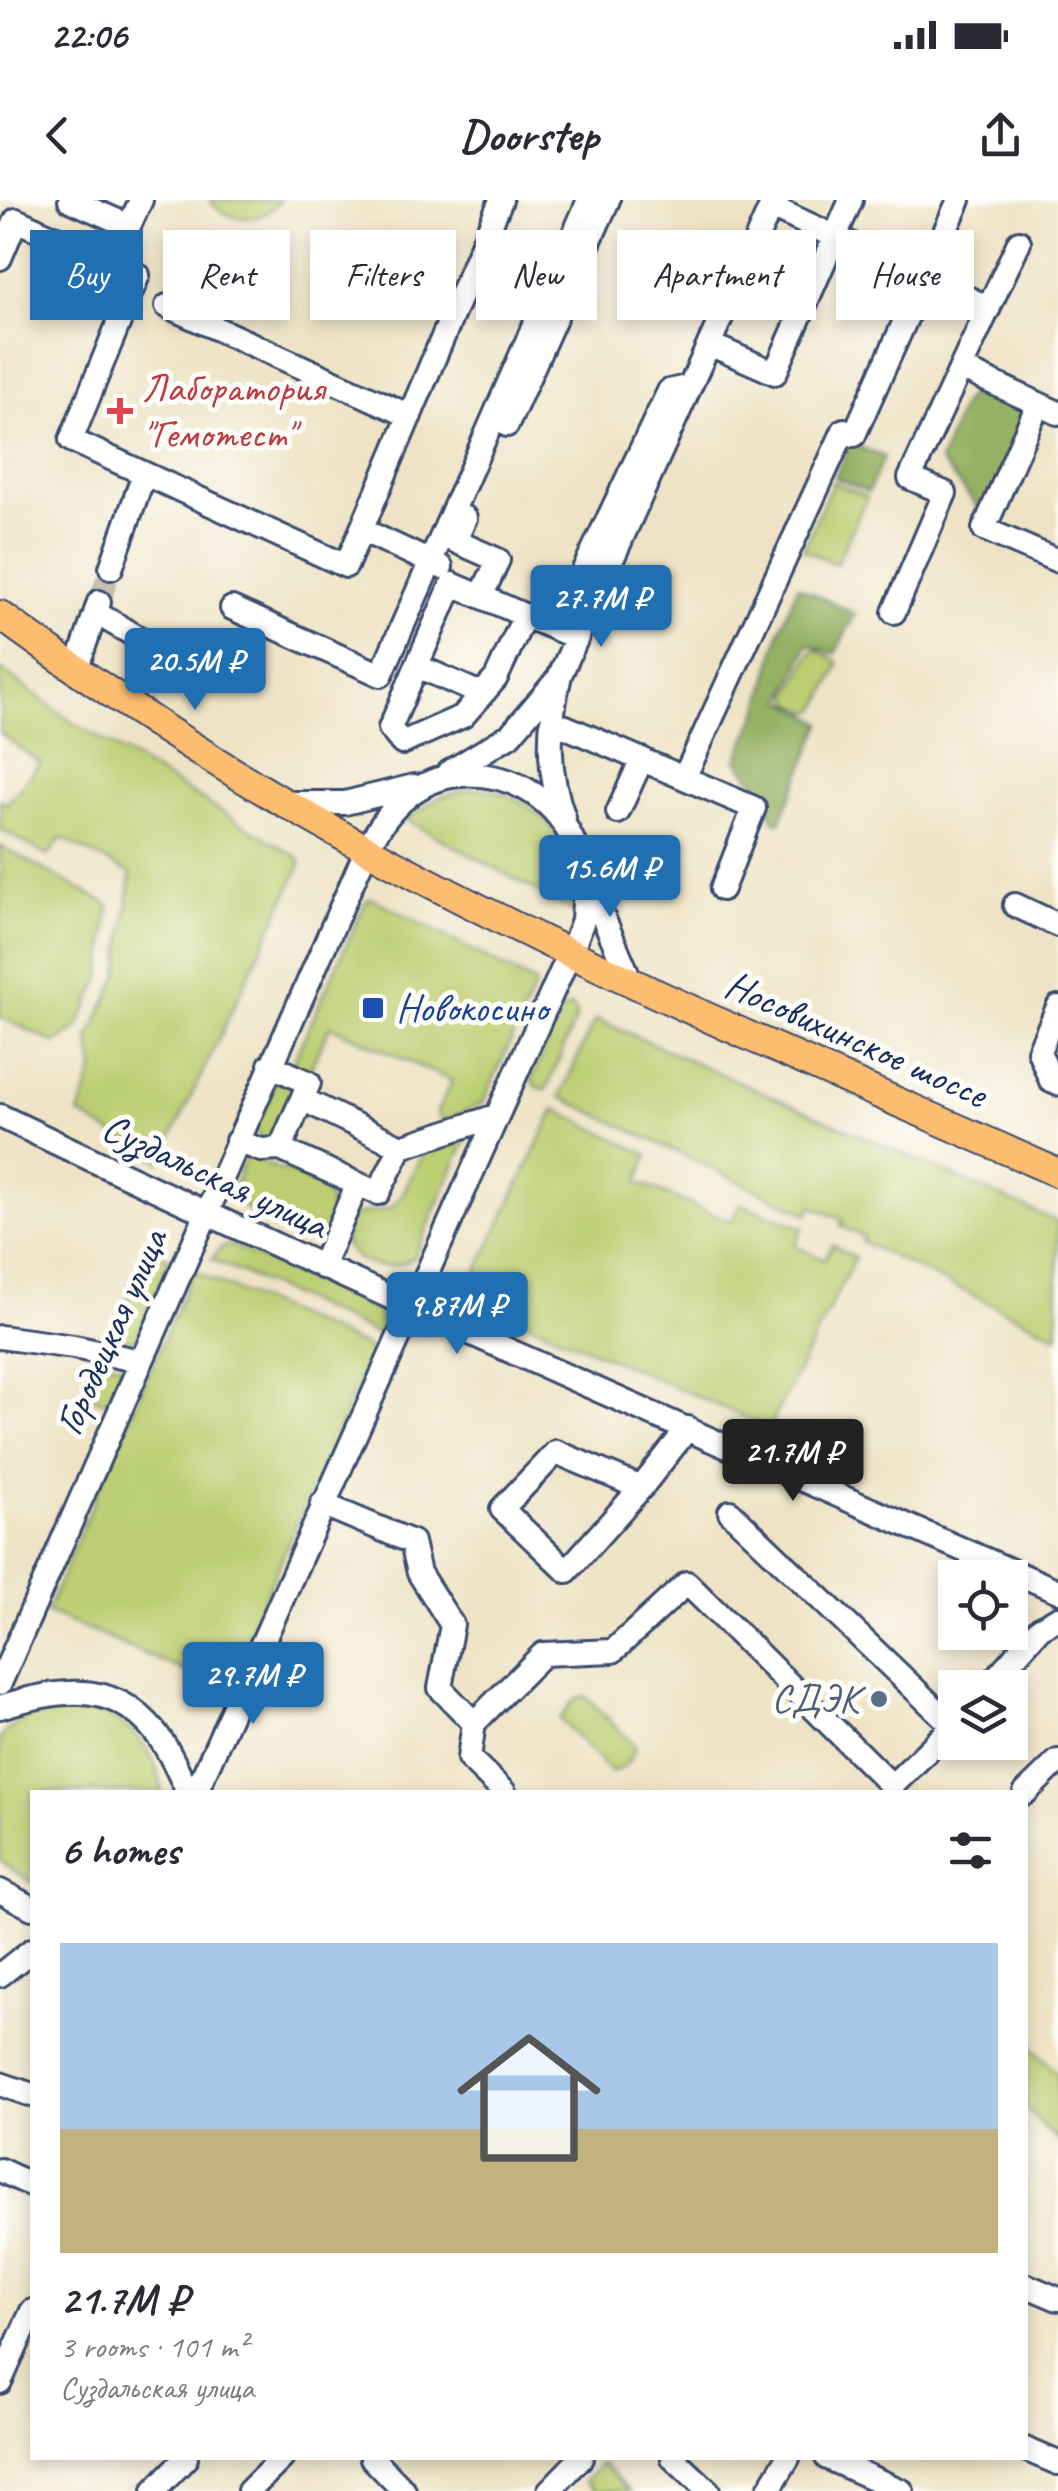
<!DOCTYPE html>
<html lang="en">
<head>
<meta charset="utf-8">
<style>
	:root { --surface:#fff; --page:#f7f7f7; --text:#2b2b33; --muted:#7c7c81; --line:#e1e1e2; --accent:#1f6fb2 }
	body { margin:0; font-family:Caveat,sans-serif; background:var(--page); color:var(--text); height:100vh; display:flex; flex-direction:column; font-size:38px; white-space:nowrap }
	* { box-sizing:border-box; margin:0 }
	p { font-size:32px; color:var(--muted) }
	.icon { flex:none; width:55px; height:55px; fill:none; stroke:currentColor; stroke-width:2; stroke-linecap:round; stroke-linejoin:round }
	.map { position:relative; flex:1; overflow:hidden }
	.panel { position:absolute; left:30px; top:1590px; width:998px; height:670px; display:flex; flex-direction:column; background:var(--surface); border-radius:0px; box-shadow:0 5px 15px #0003 }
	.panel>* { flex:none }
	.hud { position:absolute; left:30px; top:30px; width:1000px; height:90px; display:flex; gap:20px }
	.controls { position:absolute; left:938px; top:1360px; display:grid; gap:20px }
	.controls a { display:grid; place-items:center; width:90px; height:90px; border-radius:0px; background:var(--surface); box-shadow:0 5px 15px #0003; font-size:50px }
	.price { position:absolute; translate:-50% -85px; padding:0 22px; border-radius:10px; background:var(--accent); color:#fff; font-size:32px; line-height:65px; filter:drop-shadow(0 2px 5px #0008) }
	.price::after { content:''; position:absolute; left:50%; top:60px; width:30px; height:22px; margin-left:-15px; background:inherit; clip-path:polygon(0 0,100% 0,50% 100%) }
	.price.selected { background:#222; color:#fff }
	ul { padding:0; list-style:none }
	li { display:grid; align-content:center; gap:20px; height:530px; padding:0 30px }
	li+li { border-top:2px solid var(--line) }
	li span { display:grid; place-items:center; height:310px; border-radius:0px; color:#555 }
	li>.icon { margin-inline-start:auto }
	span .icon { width:180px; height:180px; fill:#fffc; stroke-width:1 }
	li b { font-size:42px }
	h2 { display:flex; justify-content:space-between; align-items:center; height:120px; padding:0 30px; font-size:42px }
	.chip { padding:0 35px; border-radius:0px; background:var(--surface); box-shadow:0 5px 15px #0003; font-size:35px; line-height:90px }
	.chip.selected { background:var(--accent); color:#fff }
	.status { display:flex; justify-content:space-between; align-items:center; height:70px; padding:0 50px; background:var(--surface); direction:ltr }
	.status svg { height:28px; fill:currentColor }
	header { display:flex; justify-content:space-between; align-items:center; height:130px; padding:0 30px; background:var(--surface); font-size:45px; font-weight:700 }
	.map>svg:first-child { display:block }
</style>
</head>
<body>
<div class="status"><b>22:06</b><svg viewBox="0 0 49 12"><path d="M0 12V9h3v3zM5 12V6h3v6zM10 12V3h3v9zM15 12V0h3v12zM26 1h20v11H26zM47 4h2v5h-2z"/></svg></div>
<header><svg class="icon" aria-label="back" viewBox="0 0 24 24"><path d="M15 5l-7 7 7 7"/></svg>Doorstep<svg class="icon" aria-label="share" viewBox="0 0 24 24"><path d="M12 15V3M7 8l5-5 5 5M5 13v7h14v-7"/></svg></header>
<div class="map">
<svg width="1058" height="2291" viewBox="0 0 1058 2291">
	<rect width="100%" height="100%" fill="#fdfcf7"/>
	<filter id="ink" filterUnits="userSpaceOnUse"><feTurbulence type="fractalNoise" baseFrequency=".01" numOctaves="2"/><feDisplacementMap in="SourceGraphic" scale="20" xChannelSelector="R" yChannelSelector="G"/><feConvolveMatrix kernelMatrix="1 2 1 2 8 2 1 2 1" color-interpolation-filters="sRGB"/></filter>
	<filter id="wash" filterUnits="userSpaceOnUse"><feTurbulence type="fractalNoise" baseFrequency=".0048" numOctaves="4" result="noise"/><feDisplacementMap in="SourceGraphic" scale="40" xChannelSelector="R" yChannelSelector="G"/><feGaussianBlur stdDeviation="2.25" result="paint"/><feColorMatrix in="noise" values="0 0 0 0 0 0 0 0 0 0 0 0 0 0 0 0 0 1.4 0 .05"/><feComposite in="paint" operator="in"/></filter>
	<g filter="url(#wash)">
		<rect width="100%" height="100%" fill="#eee3c5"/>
		<path fill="#bcce71" stroke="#6c7e68" stroke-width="2.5" d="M209,0H280C262,25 228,23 209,0Z
			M833,282L867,297L836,364L803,349Z
			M818,450L837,461L838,467L817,510L810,512L792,503L789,495L811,453Z
			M0,469L71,521L299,658L301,665L160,962L79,914L94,869L89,839L119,774L131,674L61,638L48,656L0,629V600L7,604L40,563L0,533Z
			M473,588C537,590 581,647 572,710L406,620L440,597Z
			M0,646L109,705L102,776L77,829L55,843L0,817Z
			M372,698L536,784L483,903L446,920L439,918L437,912L452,881L330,826L310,869L291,867L366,701Z
			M571,806L577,816L546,890L537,887L531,879L559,813Z
			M598,820L1058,1022V1136L862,1042L864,1037L841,1026L843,1020L812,1006L808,1014L560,897L594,821Z
			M280,880L293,887V895L271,943L259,939L256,926L275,885Z
			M555,909L648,955L638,982L731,1022L740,1004L803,1028L795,1046L824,1060L833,1045L855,1058L769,1228L470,1097L474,1078Z
			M468,934L415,1056C395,1074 352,1068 344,1040L351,1016L392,1007L402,995L428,942Z
			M248,951C270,979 336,966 330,1017C329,1026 329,1032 323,1040H314C289,1028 243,1018 232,991Z
			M231,1045L374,1109L381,1117V1136L211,1059L222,1047Z
			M151,1050L170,1059L136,1140L120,1141L117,1136L132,1083Z
			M193,1071L373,1150L225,1488L46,1412Z
			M106,1161L123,1165L107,1202L89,1197Z
			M585,1496L635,1546C632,1560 625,1568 611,1572L560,1519L575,1499Z
			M73,1506C121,1512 156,1543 162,1592H32V1683L0,1660V1538C20,1517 44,1507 73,1506Z
			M1028,1844L1058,1874V1941L1025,1908V1848Z
			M602,2263L630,2291H596L585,2280Z"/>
		<path fill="#95b163" stroke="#587060" stroke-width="2.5" d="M977,182L1025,201L1028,216L985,316L940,261L961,207Z
			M850,243L884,257L868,292L835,277Z
			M798,386L855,414L835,454L808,444L784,500L822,523L780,622L774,621L762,592L737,560L760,508L780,430Z"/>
	</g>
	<g filter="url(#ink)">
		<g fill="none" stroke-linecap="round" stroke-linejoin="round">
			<path stroke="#c4bfb0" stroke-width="22" stroke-dasharray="22 11" stroke-linecap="butt" d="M100,400L111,368"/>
			<g stroke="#3b4a6d" stroke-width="28">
				<path id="minor" d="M70,0L129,26L141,0
					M771,7L989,108
					M0,58L16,20L138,75L71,240L346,366L501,0
					M167,106L410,216
					M709,144L775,173L851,0
					M961,168L1058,213
					M1038,204L984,329L1058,361
					M507,225L608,0
					M465,318L455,341L498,360L486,386
					M362,330L441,367
					M111,368L144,274
					M597,394L580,378L669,191L690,186
					M232,408L381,475L589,0
					M894,412L945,293L910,278L1019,42
					M96,413L170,456
					M525,415L496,478L463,516L402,543L390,528L452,384L577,438
					M417,466L474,491H485
					M76,470L99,402
					M552,521L754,608L722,689
					M448,573L510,535L555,482
					M685,576L844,230L854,235L959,0
					M288,603H345L414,586
					M618,612L642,559
					M564,618C546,569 548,525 560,475L774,0
					M1015,705L1058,725
					M1058,807L1039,851L1051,881L1058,884
					M270,865L309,883L280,949
					M302,899L401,947L496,916
					M0,916C349,1083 703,1237 1058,1391
					M237,941L261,950L280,949L378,993L401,947
					M322,1067L357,985
					M0,1137L74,1147L140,1161
					M641,1288L556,1252L502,1309L567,1371L641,1288L688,1228
					M322,1304L412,1342L419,1373L452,1425L440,1488L474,1523
					M730,1312L953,1526
					M0,1483L367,649C386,612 415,579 459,575C506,571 552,595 572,639C578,650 580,663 585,675C600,711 616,746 631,782
					M987,1488L1040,1428L1058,1418
					M0,1507C62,1487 122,1479 163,1543C173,1558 180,1576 188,1592
					M196,1592L576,739L583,720L585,683
					M504,1592L469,1558L474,1523L543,1454L613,1451L687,1383L892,1586L955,1524
					M1025,1593L1058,1561
					M0,1691L32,1708
					M0,1775L32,1750
					M0,1884L32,1895
					M0,1970L32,1985
					M1025,2085L1058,2099
					M0,2182L32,2111
					M1025,2249L1058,2263
					M372,2258L404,2291
					M673,2258L708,2291
					M827,2258L902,2291
					M154,2291L186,2258
					M249,2291L282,2258
					M549,2291L581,2258
					M768,2291L788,2258"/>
			</g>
			<g stroke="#3b4a6d" stroke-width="32">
				<path id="major" d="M0,415C92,482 187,546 285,603C531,747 798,857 1058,973"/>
			</g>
			<use href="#minor" stroke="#fff" stroke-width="22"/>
			<use href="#major" stroke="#fcbd6f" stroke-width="28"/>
		</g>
	</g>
	<path fill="#e0444e" stroke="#fdfcf7" stroke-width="4" d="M115 196h10v10h10v10h-10v10h-10v-10h-10v-10h10z"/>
	<rect fill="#1a4fb4" stroke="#fdfcf7" stroke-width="4" x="361" y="796" width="24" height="24" rx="5"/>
	<circle fill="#5c6f8a" stroke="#fdfcf7" stroke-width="4" cx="879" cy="1499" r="10"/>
	<g text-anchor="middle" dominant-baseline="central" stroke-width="10" stroke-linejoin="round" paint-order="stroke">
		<g font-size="40" fill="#be3a42" stroke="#fdfcf7" text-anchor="start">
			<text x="142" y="188">Лаборатория<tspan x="142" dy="46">"Гемотест"</tspan></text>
		</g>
		<g font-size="40" fill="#164399" stroke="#fdfcf7" text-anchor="start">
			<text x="396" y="808">Новокосино</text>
		</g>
		<g font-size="40" fill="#1b2f5e" stroke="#fdfcf7">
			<text transform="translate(856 839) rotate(24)">Носовихинское шоссе</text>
			<text transform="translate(215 976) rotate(25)">Суздальская улица</text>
			<text transform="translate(111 1132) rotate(-66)">Городецкая улица</text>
		</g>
		<g font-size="40" fill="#4e5e75" stroke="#fdfcf7" text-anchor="end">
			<text x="859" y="1499">СДЭК</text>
		</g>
	</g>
</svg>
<div class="controls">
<a><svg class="icon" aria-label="locate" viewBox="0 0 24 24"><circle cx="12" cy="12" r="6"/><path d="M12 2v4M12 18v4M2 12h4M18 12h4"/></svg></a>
<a><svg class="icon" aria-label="layers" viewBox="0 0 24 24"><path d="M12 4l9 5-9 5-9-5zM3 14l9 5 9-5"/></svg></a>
</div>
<b class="price" style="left:601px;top:450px">27.7M ₽</b>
<b class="price" style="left:195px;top:513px">20.5M ₽</b>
<b class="price" style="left:610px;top:720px">15.6M ₽</b>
<b class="price" style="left:457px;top:1157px">9.87M ₽</b>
<b class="price selected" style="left:793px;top:1304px">21.7M ₽</b>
<b class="price" style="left:253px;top:1527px">29.7M ₽</b>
<div class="hud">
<a class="chip selected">Buy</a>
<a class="chip">Rent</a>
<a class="chip">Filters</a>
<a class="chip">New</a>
<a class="chip">Apartment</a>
<a class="chip">House</a>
</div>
<section class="panel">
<h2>6 homes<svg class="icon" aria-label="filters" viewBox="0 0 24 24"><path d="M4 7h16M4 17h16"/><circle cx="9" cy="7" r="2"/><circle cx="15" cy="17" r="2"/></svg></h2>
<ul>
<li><span style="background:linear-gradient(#a9c7e8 60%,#c2b280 0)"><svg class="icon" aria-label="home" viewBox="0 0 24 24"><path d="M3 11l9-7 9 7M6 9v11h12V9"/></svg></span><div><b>21.7M ₽</b><p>3 rooms · 101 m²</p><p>Суздальская улица</p></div></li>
</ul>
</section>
</div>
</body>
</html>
